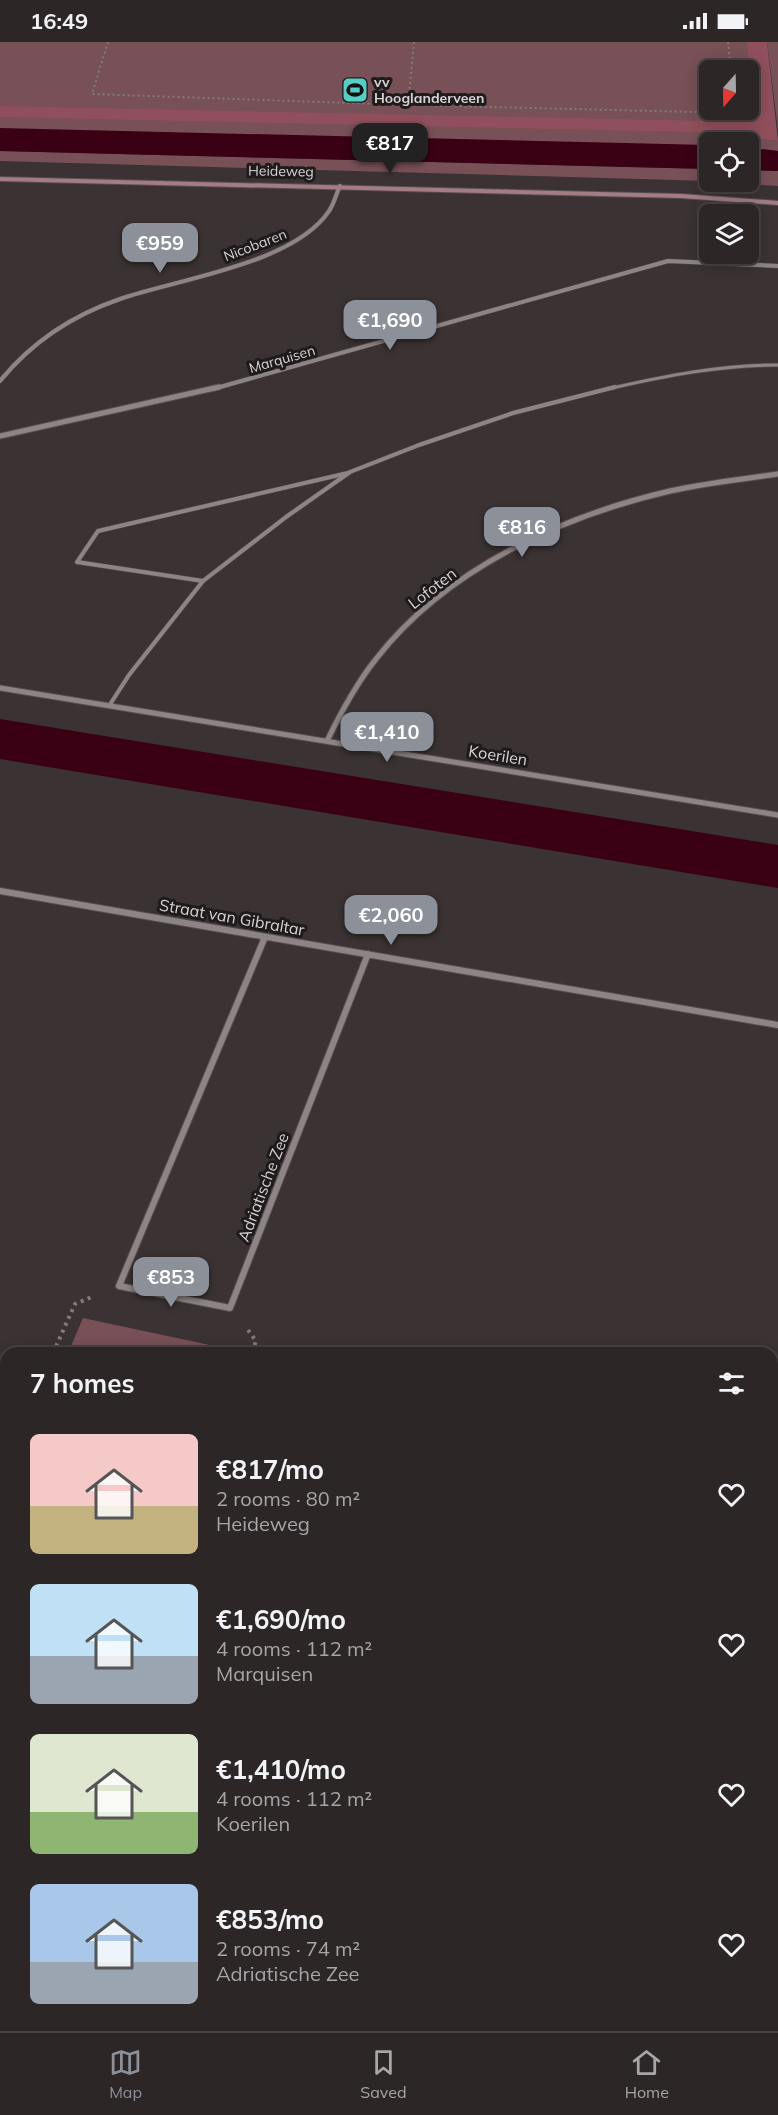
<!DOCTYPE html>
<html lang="en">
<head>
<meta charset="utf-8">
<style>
	:root { --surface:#2c2626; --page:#342e2e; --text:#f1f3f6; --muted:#a6a5a7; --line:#484343; --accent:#8c9099 }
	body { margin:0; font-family:Mulish,sans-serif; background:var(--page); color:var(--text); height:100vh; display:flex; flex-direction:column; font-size:22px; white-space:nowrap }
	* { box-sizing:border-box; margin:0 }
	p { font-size:20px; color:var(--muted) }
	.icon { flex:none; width:33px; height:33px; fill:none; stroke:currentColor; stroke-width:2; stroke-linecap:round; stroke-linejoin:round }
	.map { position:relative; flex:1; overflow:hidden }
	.drawer { position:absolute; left:0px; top:1305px; width:778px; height:684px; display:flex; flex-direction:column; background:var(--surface); border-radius:18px 18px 0 0; box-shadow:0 3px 15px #0003,0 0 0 2px var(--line) }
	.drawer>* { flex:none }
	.needle { width:39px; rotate:200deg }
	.buttons { position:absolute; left:699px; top:18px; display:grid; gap:12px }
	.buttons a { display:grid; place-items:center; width:60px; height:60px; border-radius:9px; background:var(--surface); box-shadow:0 3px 15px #0003,0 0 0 2px var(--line); font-size:30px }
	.price { position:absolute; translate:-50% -51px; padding:0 14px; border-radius:12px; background:var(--accent); color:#fff; font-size:20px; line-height:39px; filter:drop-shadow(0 2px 3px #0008) }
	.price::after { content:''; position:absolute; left:50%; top:36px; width:18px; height:14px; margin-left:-9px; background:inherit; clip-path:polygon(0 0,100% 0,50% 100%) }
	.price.active { background:#222; color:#fff }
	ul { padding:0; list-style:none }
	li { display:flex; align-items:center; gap:18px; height:150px; padding:0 30px }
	li span { display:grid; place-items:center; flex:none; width:168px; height:120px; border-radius:9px; color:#555 }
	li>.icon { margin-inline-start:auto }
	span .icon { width:72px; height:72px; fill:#fffc; stroke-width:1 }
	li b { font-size:26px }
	h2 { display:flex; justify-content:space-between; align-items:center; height:72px; padding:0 30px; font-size:26px }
	.status { display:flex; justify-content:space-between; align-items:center; height:42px; padding:0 30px; background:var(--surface); direction:ltr }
	.status svg { height:16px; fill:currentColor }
	.tab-bar { display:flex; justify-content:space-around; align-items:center; height:84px; border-top:2px solid var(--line); background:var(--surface); font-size:16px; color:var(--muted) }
	.tab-bar a { display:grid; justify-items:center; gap:3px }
	.tab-bar .active { color:var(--accent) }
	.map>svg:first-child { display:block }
</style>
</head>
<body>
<div class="status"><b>16:49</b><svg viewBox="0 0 49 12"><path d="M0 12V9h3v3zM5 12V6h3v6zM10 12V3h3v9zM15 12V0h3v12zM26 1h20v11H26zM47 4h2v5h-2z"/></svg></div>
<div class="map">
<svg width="778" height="1989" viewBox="0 0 778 1989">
	<rect width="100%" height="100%" fill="#3b3233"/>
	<path fill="#785057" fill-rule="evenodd" d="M0,0H751L762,97L778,99V109L763,107L749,119L748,100H710L709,118L0,98ZM710,28H748V68H710Z
		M767,0H778V88Z
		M0,109L709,127L710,139L0,119Z
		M749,128L778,129V144L718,140H748Z
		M83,1276L238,1309L237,1311H68Z"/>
	<path fill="#904f5d" d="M747,0H767L778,99L696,90L0,75V64L755,80Z"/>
	<path fill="#3a0114" d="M0,86L709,103V127L0,109Z
		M749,106L778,109V129L749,128Z
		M0,677L778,803V846L0,717Z"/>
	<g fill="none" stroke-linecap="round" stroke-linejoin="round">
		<g stroke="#554e4f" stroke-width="4.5">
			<path id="lane-far1" d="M608,347C664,334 720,323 778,323"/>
		</g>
		<g stroke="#554e4f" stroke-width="5">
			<path id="lane" d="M203,539L77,520L98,489L348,431
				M109,664L129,633L203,539L286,475L350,430L419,403L513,371L615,345"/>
		</g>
		<g stroke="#554e4f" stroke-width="5">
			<path id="street-far3" d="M0,339C31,301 73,273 120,257C177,237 294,222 329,169C334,162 336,152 340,144
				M213,347L668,219L778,224"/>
		</g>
		<g stroke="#554e4f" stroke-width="7">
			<path id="street-far2" d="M0,394L219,345
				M0,646L778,773
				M327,699C341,670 356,642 376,617C446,527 562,474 670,449C706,441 742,437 778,432"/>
		</g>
		<g stroke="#554e4f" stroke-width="8">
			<path id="street-far1" d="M0,849L778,983
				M265,895L119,1244L230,1266L368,912"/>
		</g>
		<g stroke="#554e4f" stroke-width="10">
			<path id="street" d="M772,1439L778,1403
				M0,1465L6,1466
				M772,1647L778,1649
				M684,1989L685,1983"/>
		</g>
		<g stroke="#554e4f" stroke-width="2">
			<path id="secondary" d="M0,135L681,152L778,159V163L681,156L0,139Z"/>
		</g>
		<path stroke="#827a7b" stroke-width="2" stroke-dasharray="2 3" stroke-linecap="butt" d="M108,0L92,52L408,63
			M414,0L408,63L736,71L735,68
			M728,0L731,28"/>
		<path stroke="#827a7b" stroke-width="4" stroke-dasharray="3 4.5" stroke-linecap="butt" d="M248,1288L256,1299L252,1311
			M53,1311L75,1262L94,1254"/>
		<path stroke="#827a7b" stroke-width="4.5" stroke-dasharray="4 6" stroke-linecap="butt" d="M0,1425L6,1412
			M0,1588L6,1573"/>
		<use href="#lane-far1" stroke="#8e8485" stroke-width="3"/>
		<use href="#lane" stroke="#8e8485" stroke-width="4"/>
		<use href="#street-far3" stroke="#8e8485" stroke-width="4"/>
		<use href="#street-far2" stroke="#8e8485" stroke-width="5"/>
		<use href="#street-far1" stroke="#8e8485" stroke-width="6"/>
		<use href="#street" stroke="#8e8485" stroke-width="8"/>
		<use href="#secondary" fill="#a37c84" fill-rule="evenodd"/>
	</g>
	<defs>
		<g id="stadium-square" transform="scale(1.35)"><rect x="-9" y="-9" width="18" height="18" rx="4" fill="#56cec3" stroke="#1f1b1c"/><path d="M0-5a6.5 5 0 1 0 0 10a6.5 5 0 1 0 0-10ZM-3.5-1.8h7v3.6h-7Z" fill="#111"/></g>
	</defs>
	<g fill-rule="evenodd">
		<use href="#stadium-square" x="355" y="48"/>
	</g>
	<g text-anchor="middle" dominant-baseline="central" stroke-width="6" stroke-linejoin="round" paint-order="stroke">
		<g font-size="14" font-weight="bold" fill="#d8d2d3" stroke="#1f1b1c" text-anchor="start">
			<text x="374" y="40">vv<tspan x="374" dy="16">Hooglanderveen</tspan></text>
		</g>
		<g font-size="14" fill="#d8d2d3" stroke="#1f1b1c">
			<text transform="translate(281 129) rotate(1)">Heideweg</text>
			<text transform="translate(255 203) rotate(-21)">Nicobaren</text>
			<text transform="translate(282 317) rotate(-16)">Marquisen</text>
		</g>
		<g font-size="16" fill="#d8d2d3" stroke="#1f1b1c">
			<text transform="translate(432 546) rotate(-38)">Lofoten</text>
			<text transform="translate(498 713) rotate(9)">Koerilen</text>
			<text transform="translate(232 875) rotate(10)">Straat van Gibraltar</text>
			<text transform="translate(263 1145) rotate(-69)">Adriatische Zee</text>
		</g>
	</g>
</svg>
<div class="buttons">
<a><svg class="needle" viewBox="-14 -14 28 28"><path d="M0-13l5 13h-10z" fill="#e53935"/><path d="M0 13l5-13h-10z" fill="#a6a5a7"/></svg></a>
<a><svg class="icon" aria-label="locate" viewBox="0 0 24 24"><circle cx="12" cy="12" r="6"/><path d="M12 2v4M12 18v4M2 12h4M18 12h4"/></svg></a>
<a><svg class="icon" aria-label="layers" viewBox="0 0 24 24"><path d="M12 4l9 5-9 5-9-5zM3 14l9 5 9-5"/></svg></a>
</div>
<b class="price active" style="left:390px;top:132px">€817</b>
<b class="price" style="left:160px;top:232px">€959</b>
<b class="price" style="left:390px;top:309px">€1,690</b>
<b class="price" style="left:522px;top:516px">€816</b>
<b class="price" style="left:387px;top:721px">€1,410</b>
<b class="price" style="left:391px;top:904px">€2,060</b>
<b class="price" style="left:171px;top:1266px">€853</b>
<section class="drawer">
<h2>7 homes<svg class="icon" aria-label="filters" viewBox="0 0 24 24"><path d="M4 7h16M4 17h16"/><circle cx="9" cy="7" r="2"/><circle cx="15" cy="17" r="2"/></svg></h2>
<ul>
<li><span style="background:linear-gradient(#f6c9c9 60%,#c2b280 0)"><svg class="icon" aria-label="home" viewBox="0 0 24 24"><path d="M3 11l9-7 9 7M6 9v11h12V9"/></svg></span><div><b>€817/mo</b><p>2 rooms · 80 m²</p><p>Heideweg</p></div><svg class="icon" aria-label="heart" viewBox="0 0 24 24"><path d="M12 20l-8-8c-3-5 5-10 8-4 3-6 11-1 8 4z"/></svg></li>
<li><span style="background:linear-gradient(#bfe0f5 60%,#9aa5b1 0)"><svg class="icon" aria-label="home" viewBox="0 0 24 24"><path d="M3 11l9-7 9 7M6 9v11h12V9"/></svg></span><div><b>€1,690/mo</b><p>4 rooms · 112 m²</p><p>Marquisen</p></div><svg class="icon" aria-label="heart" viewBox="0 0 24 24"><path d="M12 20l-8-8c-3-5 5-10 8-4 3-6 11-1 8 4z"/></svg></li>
<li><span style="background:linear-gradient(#dfe7d0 65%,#8fb573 0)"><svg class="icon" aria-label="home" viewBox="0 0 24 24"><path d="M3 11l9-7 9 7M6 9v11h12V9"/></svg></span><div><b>€1,410/mo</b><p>4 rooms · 112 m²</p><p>Koerilen</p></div><svg class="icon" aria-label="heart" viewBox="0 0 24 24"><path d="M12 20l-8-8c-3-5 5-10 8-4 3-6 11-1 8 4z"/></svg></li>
<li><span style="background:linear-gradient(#a9c7e8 65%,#9aa5b1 0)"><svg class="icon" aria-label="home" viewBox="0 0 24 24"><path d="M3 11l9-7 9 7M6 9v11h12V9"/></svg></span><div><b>€853/mo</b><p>2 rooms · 74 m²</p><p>Adriatische Zee</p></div><svg class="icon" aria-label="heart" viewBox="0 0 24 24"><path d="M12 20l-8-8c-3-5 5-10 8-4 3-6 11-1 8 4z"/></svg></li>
</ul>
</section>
</div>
<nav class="tab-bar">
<a class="active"><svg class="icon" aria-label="map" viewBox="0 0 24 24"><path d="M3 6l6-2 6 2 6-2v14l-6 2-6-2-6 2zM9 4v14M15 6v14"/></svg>Map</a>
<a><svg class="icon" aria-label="saved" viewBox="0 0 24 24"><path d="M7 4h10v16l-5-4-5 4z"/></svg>Saved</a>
<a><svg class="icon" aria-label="home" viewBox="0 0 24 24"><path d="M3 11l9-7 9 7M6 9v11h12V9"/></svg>Home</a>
</nav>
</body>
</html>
